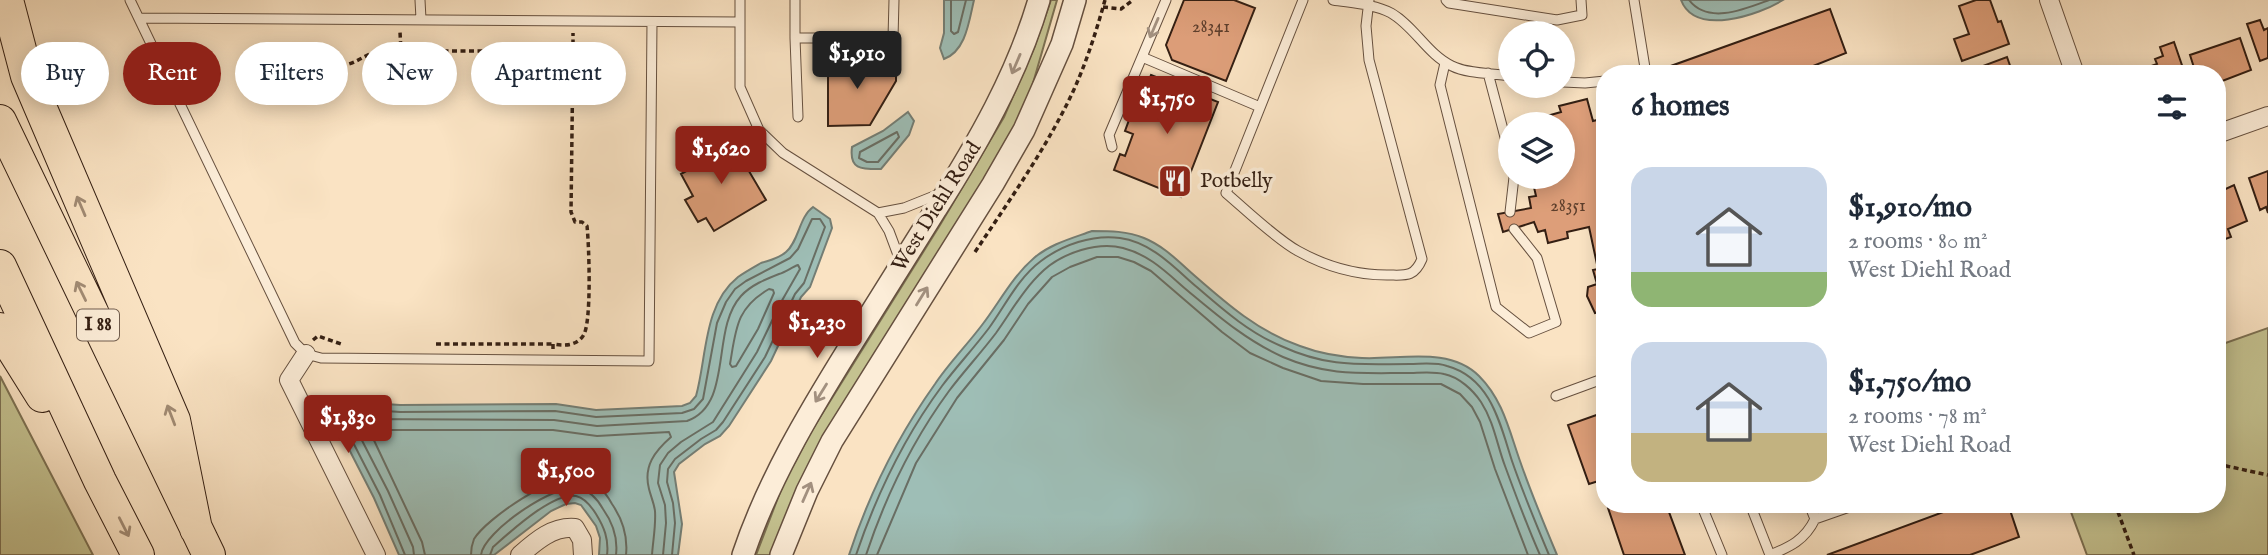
<!DOCTYPE html>
<html lang="en">
<head>
<meta charset="utf-8">
<style>
	:root { --surface:#fff; --page:#f6f6f7; --text:#1f2937; --muted:#747a83; --accent:#8f2418 }
	body { margin:0; font-family:"IM FELL English",serif; background:var(--page); color:var(--text); height:100vh; display:flex; flex-direction:column; font-size:26px; white-space:nowrap }
	* { box-sizing:border-box; margin:0 }
	p { font-size:23px; color:var(--muted) }
	.icon { flex:none; width:38px; height:38px; fill:none; stroke:currentColor; stroke-width:2; stroke-linecap:round; stroke-linejoin:round }
	.map { position:relative; flex:1; overflow:hidden }
	.sheet { position:absolute; left:1596px; top:65px; width:630px; height:448px; display:flex; flex-direction:column; background:var(--surface); border-radius:28px; box-shadow:0 4px 18px #0003 }
	.sheet>* { flex:none }
	.guide { position:absolute; left:21px; top:42px; width:665px; height:63px; display:flex; gap:14px }
	.controls { position:absolute; left:1498px; top:21px; display:grid; gap:14px }
	.controls a { display:grid; place-items:center; width:77px; height:77px; border-radius:50%; background:var(--surface); box-shadow:0 4px 18px #0003; font-size:35px }
	.price { position:absolute; translate:-50% -60px; padding:0 16px; border-radius:7px; background:var(--accent); color:#fff; font-size:23px; line-height:46px; filter:drop-shadow(0 2px 4px #0008) }
	.price::after { content:''; position:absolute; left:50%; top:42px; width:21px; height:16px; margin-left:-10px; background:inherit; clip-path:polygon(0 0,100% 0,50% 100%) }
	.price.selected { background:#222; color:#fff }
	ul { padding:0; list-style:none }
	li { display:flex; align-items:center; gap:21px; height:175px; padding:0 35px }
	li span { display:grid; place-items:center; flex:none; width:196px; height:140px; border-radius:21px; color:#555 }
	li>.icon { margin-inline-start:auto }
	span .icon { width:84px; height:84px; fill:#fffc; stroke-width:1 }
	li b { font-size:30px }
	h2 { display:flex; justify-content:space-between; align-items:center; height:84px; padding:0 35px; font-size:30px }
	.chip { padding:0 24px; border-radius:32px; background:var(--surface); box-shadow:0 4px 18px #0003; font-size:24px; line-height:63px }
	.chip.selected { background:var(--accent); color:#fff }
	.map>svg:first-child { display:block }
</style>
</head>
<body>
<div class="map">
<svg width="2268" height="555" viewBox="0 0 2268 555">
	<rect width="100%" height="100%" fill="#fae3c3"/>
	<filter id="stains"><feTurbulence type="fractalNoise" baseFrequency=".00286" numOctaves="4"/><feColorMatrix values="0 0 0 0 .2 0 0 0 0 .09 0 0 0 0 .02 0 0 0 .5 -.17"/></filter>
	<radialGradient id="worn" r=".72"><stop offset=".6" stop-color="#630" stop-opacity="0"/><stop offset="1" stop-color="#630" stop-opacity=".3"/></radialGradient>
	<path fill="#c4c290" stroke="#7c7052" stroke-width="2" d="M1051,0H1057L1029,97L1018,124L771,555H756L784,482L812,430L940,225L1004,117L1034,48Z
		M2268,328V555H2087L2068,504H2217V346Z
		M0,376L93,555H0Z"/>
	<path fill="#9ebeb6" stroke="#747e75" stroke-width="2" d="M944,0H974C969,21 966,51 944,59L940,48L944,33Z
		M1681,0H1783C1759,15 1695,37 1681,0Z
		M908,112L914,121L909,135L881,169C862,169 849,170 852,147L883,131Z
		M813,207L830,219L832,228L810,287L801,297L771,361L729,426L720,436L705,444L679,464L674,472L682,524L678,555H599L600,538L596,526L581,505L575,503L566,504L551,511L494,555H399L374,498L335,422C332,411 334,405 343,399L356,402L400,405L556,404L596,410L682,406L690,403L696,396C707,357 703,305 738,277C745,272 754,267 761,263C770,260 778,259 786,252C799,241 799,217 813,207Z
		M1092,231C1110,231 1127,231 1144,238C1164,246 1179,262 1195,276C1227,304 1259,332 1300,346C1321,354 1340,357 1362,358C1400,360 1449,346 1479,376C1503,400 1509,430 1520,461C1531,493 1544,524 1557,555H849C869,494 898,436 935,384C949,363 967,345 982,325C999,303 1012,277 1034,258C1050,244 1073,238 1092,231Z"/>
	<g fill="none" stroke-linecap="round" stroke-linejoin="round">
		<path stroke="#696e64" stroke-width="2" d="M951,0V31L954,34L958,32L966,0
			M1689,0C1708,25 1745,9 1769,0
			M897,132L899,137L878,162H867L859,158L860,152Z
			M769,289L773,290L774,293L758,329L736,366L732,367L730,364C736,329 736,308 769,289Z
			M405,555L380,495L341,419L340,414L343,408L400,412L555,411L596,417L682,413L694,409L703,399L717,323L726,302L735,289L746,281L790,258L798,249L812,219H820L825,227L804,283L795,294L765,357L723,422L716,430L701,439L675,459L668,469L667,482L673,503L675,523L672,555
			M414,555L413,547L388,491L353,423L355,419L554,420L597,426L687,421C734,404 710,330 741,296C751,285 766,279 779,274C786,272 792,267 798,265L800,269L780,304L757,352L713,422L681,442L668,453L660,465L658,483L665,505L666,523L663,555
			M425,555L422,542L371,434L373,430H553L597,436L669,432L671,437C655,451 643,466 649,489C651,497 654,503 655,511C656,526 653,540 652,555
			M471,555C471,549 472,544 474,539C487,518 554,473 579,477C595,480 605,491 612,504C623,520 628,536 626,555
			M481,555C483,532 556,482 579,488C590,491 598,500 603,509C613,523 618,538 616,555
			M490,555L493,547C510,532 553,492 576,496C585,498 591,506 596,514C604,527 609,539 607,555
			M856,555C876,496 905,436 942,386C957,366 974,348 989,328C1005,306 1018,278 1041,261C1062,245 1093,234 1120,238C1149,242 1170,263 1191,282C1219,306 1247,332 1281,346C1329,368 1359,364 1410,364C1421,364 1436,362 1447,366C1491,378 1500,424 1512,461C1523,493 1536,524 1549,555
			M866,555C885,498 913,440 949,391C964,371 981,353 996,333C1011,312 1024,288 1044,270C1063,253 1098,241 1123,248C1150,255 1167,273 1188,291C1218,316 1247,341 1283,357C1327,376 1361,373 1407,373C1418,373 1433,371 1444,374C1459,377 1473,390 1481,402C1494,422 1497,445 1505,466C1516,496 1527,526 1540,555
			M877,555L916,463L957,398L1004,340L1028,304L1052,277L1070,267L1097,257H1118L1134,262L1151,271L1222,332L1250,353L1283,368L1321,381L1363,384H1441L1460,394L1472,407L1480,422L1495,469L1528,555"/>
	</g>
	<path fill="#dd9e79" stroke="#341f13" stroke-width="2" d="M1184,0H1234L1255,8L1226,81L1172,60L1166,45Z
		M1976,0H1990L1998,22L2001,21L2009,44L1962,61L1954,39L1969,34L1959,6Z
		M1830,9L1846,53L1793,74H1670L1668,67Z
		M2260,20L2264,30L2268,28V58L2260,61L2247,24Z
		M2240,38L2251,70L2217,83V74H2196L2190,55Z
		M2174,42L2185,74H2129L2157,64L2155,59L2163,56L2160,47Z
		M2007,57L2013,74H1982L1980,67Z
		M828,61L889,62V74H896V81L870,125L828,126Z
		M1151,75L1218,102L1181,197L1114,170L1120,154L1125,156L1133,134L1125,131L1132,112L1141,115L1149,93L1145,91Z
		M1587,99L1593,121L1605,118V311L1595,313L1587,296L1588,287L1597,284L1593,270L1598,269L1589,227L1567,232L1568,238L1548,243L1545,230L1538,232L1534,222L1503,232L1498,214L1531,208L1529,197L1536,196L1533,183L1551,177H1563V124H1549L1547,116L1561,112L1559,106Z
		M733,144L766,200L714,231L706,218L698,222L685,200L693,196L681,174L692,168L693,156L700,147L712,145L722,150Z
		M2268,171V213L2266,207L2260,210L2249,178Z
		M2234,185L2247,221L2228,229L2231,237L2217,242V193Z
		M1605,412V479L1589,484L1568,425Z
		M1618,504H1666L1685,555H1624L1608,508Z
		M1965,504H2008L2019,537L1970,555H1827Z"/>
	<g fill="none" stroke-linecap="round" stroke-linejoin="round">
		<g stroke="#66503f" stroke-width="11">
			<path id="service" d="M130,0L295,343L306,354L321,358L649,361L652,22
				M420,0L421,19
				M740,0V87L759,130L783,153L878,213L889,231L901,263
				M795,0V38
				M1303,0L1226,193C1246,210 1276,239 1298,251C1325,266 1357,275 1387,275C1405,275 1414,278 1422,259L1369,60L1366,26L1369,0
				M1333,0C1351,3 1374,4 1391,13C1414,26 1428,55 1452,66C1468,74 1492,73 1510,76
				M1446,0L1449,3L1557,20L1582,15L1581,0
				M1634,0L1646,74
				M139,18L739,22
				M1142,57L1260,107
				M1445,63L1440,85L1496,307L1529,333L1556,322L1537,258L1514,229
				M1488,73L1510,156
				M1563,82L1585,83L1605,81
				M798,117L795,38H893L894,0
				M1112,147L1109,135L1166,0
				M1510,212L1514,177
				M878,213L904,208L939,194
				M1556,396L1605,378
				M1701,504L1722,555
				M1750,504L1770,555C1790,547 1805,540 1815,519L1809,504
				M1815,519L1858,504"/>
		</g>
		<g stroke="#66503f" stroke-width="20">
			<path id="minor" d="M2049,0L2075,74
				M2217,134L2268,116
				M306,354L289,380L376,555
				M520,555C536,541 553,526 575,528L582,540L583,555"/>
		</g>
		<g stroke="#66503f" stroke-width="24">
			<path id="tertiary" d="M743,555C768,481 808,414 849,348C878,301 907,255 936,209C978,143 1017,75 1039,0
				M781,555L807,491L832,441L993,184L1024,130L1062,44L1075,0"/>
		</g>
		<g stroke="#341f13" stroke-width="34">
			<path id="motorway" d="M7,0L27,76L174,420L196,529
				M0,121L209,555
				M0,266L100,481L138,555
				M0,329L42,396"/>
		</g>
		<path stroke="#341f13" stroke-width="3.5" stroke-dasharray="5 3.5" stroke-linecap="butt" d="M1103,7L1121,9L1133,0
			M401,51H573V33
			M328,55C341,78 361,55 378,51C384,49 394,51 401,51L400,32
			M975,252C1007,204 1040,157 1066,106C1083,73 1095,36 1105,0
			M313,340L318,336L341,344
			M436,344H553
			M553,349V344C564,346 576,346 583,336C592,325 589,244 587,226L582,222H575L571,212L573,51
			M2217,464L2268,475
			M2115,504L2134,555"/>
		<use href="#service" stroke="#fcedd8" stroke-width="9"/>
		<use href="#minor" stroke="#fcedd8" stroke-width="18"/>
		<use href="#tertiary" stroke="#fcedd8" stroke-width="21"/>
		<use href="#motorway" stroke="#fae3c3" stroke-width="32"/>
	</g>
	<defs><path id="oneway-shaft" d="M-6 0H5M1.5-3L5.5 0L1.5 3" fill="none" stroke-width="1.6" stroke-linecap="round" stroke-linejoin="round" transform="scale(1.75)"/></defs>
	<g stroke="#a2907f">
		<use href="#oneway-shaft" transform="translate(1154 28) rotate(113)"/>
		<use href="#oneway-shaft" transform="translate(1016 64) rotate(113)"/>
		<use href="#oneway-shaft" transform="translate(922 296) rotate(-58)"/>
		<use href="#oneway-shaft" transform="translate(821 393) rotate(122)"/>
		<use href="#oneway-shaft" transform="translate(807 492) rotate(-66)"/>
	</g>
	<g stroke="#a18b74">
		<use href="#oneway-shaft" transform="translate(81 206) rotate(-113)"/>
		<use href="#oneway-shaft" transform="translate(81 291) rotate(-116)"/>
		<use href="#oneway-shaft" transform="translate(171 415) rotate(-111)"/>
		<use href="#oneway-shaft" transform="translate(124 527) rotate(63)"/>
	</g>
	<defs>
		<g id="restaurant-square" transform="scale(1.75)"><rect x="-9" y="-9" width="18" height="18" rx="4" fill="#8f2418" stroke="#fcedd8"/><path d="M-5-6h1v4h1v-4h1v4h1v-4h1v5L-1.5 .5V6h-2V.5L-5-1ZM5-6V6H3V1.5H1.5Q1.5-4 5-6Z" fill="#fff"/></g>
	</defs>
	<g fill-rule="evenodd">
		<use href="#restaurant-square" x="1175" y="181"/>
	</g>
	<g text-anchor="middle" dominant-baseline="central" stroke-width="7" stroke-linejoin="round" paint-order="stroke">
		<g font-size="18" fill="#5e3f2c">
			<text x="1211" y="27">28341</text>
			<text x="1568" y="206">28351</text>
		</g>
		<rect fill="#fcedd8" stroke="#705d4e" stroke-width="2" x="77" y="309.5" width="42" height="31" rx="5"/>
		<g font-size="19" font-weight="bold" fill="#341f13">
			<text x="98" y="325">I 88</text>
		</g>
		<g font-size="21" fill="#341f13" stroke="#fcedd8" text-anchor="start">
			<text x="1200" y="181">Potbelly</text>
		</g>
		<g font-size="21" fill="#341f13" stroke="#fcedd8">
			<text transform="translate(937 207) rotate(-58)">West Diehl Road</text>
		</g>
	</g>
	<rect width="100%" height="100%" filter="url(#stains)"/>
	<rect width="100%" height="100%" fill="url(#worn)"/>
</svg>
<div class="controls">
<a><svg class="icon" aria-label="locate" viewBox="0 0 24 24"><circle cx="12" cy="12" r="6"/><path d="M12 2v4M12 18v4M2 12h4M18 12h4"/></svg></a>
<a><svg class="icon" aria-label="layers" viewBox="0 0 24 24"><path d="M12 4l9 5-9 5-9-5zM3 14l9 5 9-5"/></svg></a>
</div>
<b class="price selected" style="left:857px;top:91px">$1,910</b>
<b class="price" style="left:1167px;top:136px">$1,750</b>
<b class="price" style="left:721px;top:186px">$1,620</b>
<b class="price" style="left:817px;top:360px">$1,230</b>
<b class="price" style="left:348px;top:455px">$1,830</b>
<b class="price" style="left:566px;top:508px">$1,500</b>
<div class="guide">
<a class="chip">Buy</a>
<a class="chip selected">Rent</a>
<a class="chip">Filters</a>
<a class="chip">New</a>
<a class="chip">Apartment</a>
</div>
<section class="sheet">
<h2>6 homes<svg class="icon" aria-label="filters" viewBox="0 0 24 24"><path d="M4 7h16M4 17h16"/><circle cx="9" cy="7" r="2"/><circle cx="15" cy="17" r="2"/></svg></h2>
<ul>
<li><span style="background:linear-gradient(#c9d6e8 75%,#8fb573 0)"><svg class="icon" aria-label="home" viewBox="0 0 24 24"><path d="M3 11l9-7 9 7M6 9v11h12V9"/></svg></span><div><b>$1,910/mo</b><p>2 rooms · 80 m²</p><p>West Diehl Road</p></div></li>
<li><span style="background:linear-gradient(#c9d6e8 65%,#c2b280 0)"><svg class="icon" aria-label="home" viewBox="0 0 24 24"><path d="M3 11l9-7 9 7M6 9v11h12V9"/></svg></span><div><b>$1,750/mo</b><p>2 rooms · 78 m²</p><p>West Diehl Road</p></div></li>
</ul>
</section>
</div>
</body>
</html>
